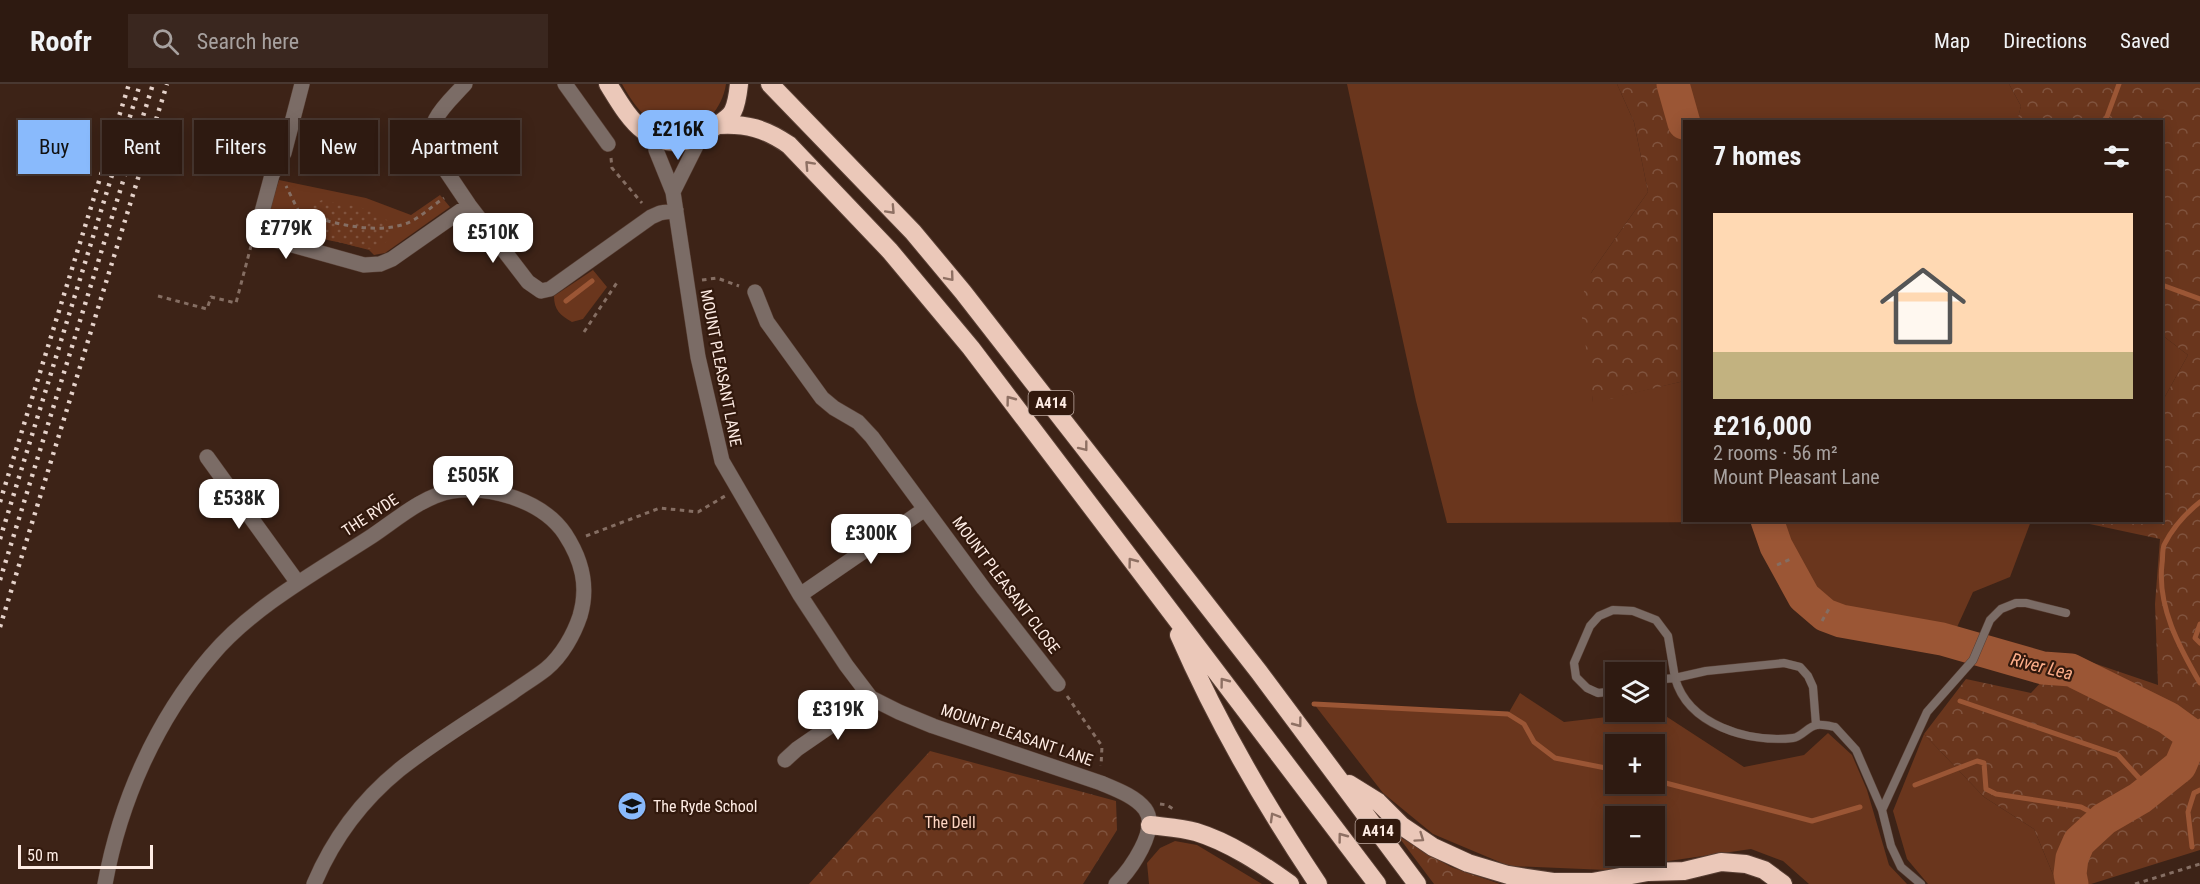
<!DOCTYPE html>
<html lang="en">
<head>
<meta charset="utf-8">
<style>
	:root { --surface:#2e1a11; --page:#3a271f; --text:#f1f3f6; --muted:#a7a19f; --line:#493831; --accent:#89bafc }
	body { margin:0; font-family:"Roboto Condensed",sans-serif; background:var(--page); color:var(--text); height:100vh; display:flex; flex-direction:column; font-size:22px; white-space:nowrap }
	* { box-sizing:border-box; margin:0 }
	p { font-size:20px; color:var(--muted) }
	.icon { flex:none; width:33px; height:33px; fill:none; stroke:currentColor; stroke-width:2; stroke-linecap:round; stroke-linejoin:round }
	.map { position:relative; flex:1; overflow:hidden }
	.drawer { position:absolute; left:1683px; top:36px; width:480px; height:402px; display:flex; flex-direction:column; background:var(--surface); border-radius:0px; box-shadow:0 3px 15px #0003,0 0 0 2px var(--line) }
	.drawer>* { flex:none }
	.top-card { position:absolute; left:18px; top:36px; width:570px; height:54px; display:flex; gap:12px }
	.controls { position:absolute; left:1605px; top:578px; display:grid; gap:12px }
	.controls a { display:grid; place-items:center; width:60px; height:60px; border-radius:0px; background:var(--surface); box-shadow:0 3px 15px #0003,0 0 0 2px var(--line); font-size:30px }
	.scale { position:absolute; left:18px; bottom:15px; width:135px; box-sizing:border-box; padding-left:6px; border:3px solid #feece4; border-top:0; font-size:16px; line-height:21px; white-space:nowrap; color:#feece4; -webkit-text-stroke:4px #32190d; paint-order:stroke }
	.price { position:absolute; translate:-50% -51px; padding:0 14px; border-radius:12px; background:#fff; color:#222; font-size:20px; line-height:39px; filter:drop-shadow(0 2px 3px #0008) }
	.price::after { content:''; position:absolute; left:50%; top:36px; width:18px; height:14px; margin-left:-9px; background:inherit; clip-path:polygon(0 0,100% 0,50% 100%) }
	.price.active { background:var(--accent); color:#111 }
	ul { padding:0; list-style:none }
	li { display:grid; align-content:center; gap:12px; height:318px; padding:0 30px }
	li span { display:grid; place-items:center; height:186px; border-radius:0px; color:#555 }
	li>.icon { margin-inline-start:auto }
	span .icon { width:108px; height:108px; fill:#fffc; stroke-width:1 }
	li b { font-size:26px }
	h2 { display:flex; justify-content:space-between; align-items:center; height:72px; padding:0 30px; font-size:26px }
	.pill { padding:0 21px; border-radius:0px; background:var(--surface); box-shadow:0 3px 15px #0003,0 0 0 2px var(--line); font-size:21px; line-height:54px }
	.pill.active { background:var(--accent); color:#111 }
	header { display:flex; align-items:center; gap:36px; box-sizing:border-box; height:84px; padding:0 30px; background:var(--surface); border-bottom:2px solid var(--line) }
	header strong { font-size:28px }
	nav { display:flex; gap:33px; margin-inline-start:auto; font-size:21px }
	.search { width:420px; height:54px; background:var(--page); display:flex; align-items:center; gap:15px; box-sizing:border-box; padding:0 21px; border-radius:0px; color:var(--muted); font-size:22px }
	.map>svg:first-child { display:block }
</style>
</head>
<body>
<header>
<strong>Roofr</strong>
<div class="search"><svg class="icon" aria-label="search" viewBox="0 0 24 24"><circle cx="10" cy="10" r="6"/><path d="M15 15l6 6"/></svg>Search here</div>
<nav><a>Map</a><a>Directions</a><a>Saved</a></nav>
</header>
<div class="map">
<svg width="2200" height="800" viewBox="0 0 2200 800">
	<defs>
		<pattern id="forest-crowns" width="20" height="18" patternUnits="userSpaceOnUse" patternTransform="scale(1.5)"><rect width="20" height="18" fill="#6a361d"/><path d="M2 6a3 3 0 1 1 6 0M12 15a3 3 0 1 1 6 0" fill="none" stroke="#80533e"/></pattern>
		<pattern id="park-dots" width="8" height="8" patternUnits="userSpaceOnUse" patternTransform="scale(1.5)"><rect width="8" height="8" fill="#6a361d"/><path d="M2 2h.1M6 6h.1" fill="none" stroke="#80533e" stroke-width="1.8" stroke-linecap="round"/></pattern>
	</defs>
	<rect width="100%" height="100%" fill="#3d2317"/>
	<path fill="#6a361d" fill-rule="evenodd" d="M622,0H726C722,28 698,53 667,45C647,40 631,17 622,0Z
		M1347,0H1617L1634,38L1648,108L1591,189L1589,278L1593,318L1684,297V436H1757V438L1447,439L1416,317Z
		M1686,0H2009L2021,22L2017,38L1696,37Z
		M279,96L366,114L411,131L440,111L450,123L385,169L374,171L369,166L319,153L305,156L270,147L265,138Z
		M593,186L607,203L583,235L572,238C560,231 554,226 554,212Z
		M2162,251L2188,271L2162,318Z
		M1777,437V436L2031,437L2010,493L1973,508L1953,552L1861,533L1830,523L1807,503L1793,474L1781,455Z
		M1520,609L1564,638L1658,627L1744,683L1804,671L1828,649L1852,671L1867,706L1889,781L1907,800H1809L1783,777L1751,765L1607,786L1509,782L1433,750L1383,709L1314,620L1508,630ZM1616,660H1654V699H1616ZM1616,732H1654V771H1616Z
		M1924,650L1984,713L2034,745L2057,800H1928L1907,775L1893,727Z
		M1175,757L1197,761L1262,800H1149L1147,779L1160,764Z"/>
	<path fill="url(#forest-crowns)" d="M1617,0H1686L1696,37L1684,38V297L1593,319L1580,218L1591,189L1648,108L1634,38Z
		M2009,0H2200V766L2091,800H2057L2034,745L1984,713L1924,650L1966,595L2031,609L2067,570L2158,601L2155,520L2160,455L2085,439L2082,437L2162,436V318L2188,271L2162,251V38L2017,37L2021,22Z
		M930,667L1116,717L1117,746L1083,800H809Z
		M1398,752L1451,783L1500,800H1434Z"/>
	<path fill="url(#park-dots)" d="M322,116C344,121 373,122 389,138C392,174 367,165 343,159C334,157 319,156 312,148C309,145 308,139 306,135L313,120Z"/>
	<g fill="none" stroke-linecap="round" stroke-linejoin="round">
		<path stroke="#9b5635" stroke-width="5" d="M2105,38L2119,0
			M2162,201L2200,215
			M566,217L592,197
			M2200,418C2186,429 2172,445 2164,461C2162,467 2163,474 2162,480C2157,522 2179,563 2200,599
			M2200,540L2195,554L2200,559
			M1960,617L2118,671L2150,706
			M1314,620L1508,630L1524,640L1534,658L1555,674L1616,686
			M2193,652L2200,637
			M1654,696L1812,737L1860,723
			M1915,701L1977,677L1984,679L1986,705L1996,710L2081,723L2104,735
			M2192,763L2188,728L2194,709L2200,706"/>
		<path stroke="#9b5635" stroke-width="33" d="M1673,0L1684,39
			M1767,436L1776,462L1804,513L1825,531L1841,537L1942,555L2043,584L2071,586L2168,634L2193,652L2180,682L2140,714L2104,735L2079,758L2072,774L2070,790L2072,800"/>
		<g stroke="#583f34" stroke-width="9">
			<path id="lane" d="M1616,607L1598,609L1587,604L1576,593L1574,579L1590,542L1599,532L1613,526L1633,527L1656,536L1668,552L1675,594L1654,596
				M1816,641L1813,603L1808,592L1800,583L1784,579L1706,587L1675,594C1688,641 1748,659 1793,654C1802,653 1808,642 1817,641C1822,640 1830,642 1835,643L1856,666L1882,726L1891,762L1901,783L1921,800
				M1882,726L1927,628L1973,576L1990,536L2001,525L2016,519H2026L2066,529"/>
		</g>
		<g stroke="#583f34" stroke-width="16">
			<path id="street" d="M302,0L284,69L272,91L259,139V148L267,154L364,181L380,180L392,175L469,121
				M465,0C446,21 423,38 434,69L469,121L528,198L541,207L550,205L651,133L660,129L676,126
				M565,0L608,60
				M655,54L656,66L673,108L698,273L722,377L800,511L846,581L871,614L899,628L933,642L1101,699C1115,705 1135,712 1145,725C1160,745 1130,786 1116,800
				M673,108L700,54
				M755,208L767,238L822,314L834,324L858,338L872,353L984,505L1058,600
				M207,373L298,499
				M800,511L925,425
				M785,676L797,665L871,614
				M105,800C120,718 156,636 211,572C252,523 318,487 372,452C396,436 423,412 452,407C490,401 543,417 565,450C582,476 589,502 580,532C574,550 562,572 546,585C536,593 524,600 513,608C476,633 434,658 399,686C361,717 333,755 314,800"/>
		</g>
		<g stroke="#583f34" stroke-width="20">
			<path id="highway" d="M608,0C618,16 629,36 644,47C669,65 694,59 716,42C722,38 730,33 733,27C737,19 738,9 739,0
				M770,0L913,148L963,208L1259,588L1417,800
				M718,41C746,39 766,45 789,61L890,167L971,264L1377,800
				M1179,551C1217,638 1265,721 1318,800
				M1349,700L1378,718L1402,742L1433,763L1468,779L1508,791L1553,798H1592L1648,788L1684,787L1721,778L1746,780L1764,786L1783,800
				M1150,741C1165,743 1182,744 1196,748C1229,758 1262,780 1290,800"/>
		</g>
		<path stroke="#856e63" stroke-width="3" stroke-dasharray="4.5 4.5" stroke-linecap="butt" d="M611,74L612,84L642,119
			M300,130C333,138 371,151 405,140C419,135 432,122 444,114
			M277,140L300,130L286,102
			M702,196L717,194L739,202
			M158,212L207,225L211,213L236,219L251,162
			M584,248L618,197
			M586,452L660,424L698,428L725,412
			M1777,481L1793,474
			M1822,537L1830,523
			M1067,612L1102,662L1101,682
			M1160,720L1167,721L1173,725
			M2135,800L2200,780"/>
		<use href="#lane" stroke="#7b6c66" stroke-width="8"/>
		<use href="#street" stroke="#7b6c66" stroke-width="15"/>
		<use href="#highway" stroke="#ebc8b9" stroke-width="18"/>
		<path stroke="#e5d2ca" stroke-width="4.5" stroke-dasharray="3 6" stroke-linecap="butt" d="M0,418L129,0
			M0,455L140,0
			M0,496L153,0
			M0,543L167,0"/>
	</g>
	<defs><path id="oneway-chevron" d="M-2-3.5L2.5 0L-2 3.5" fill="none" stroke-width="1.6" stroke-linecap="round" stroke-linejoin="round" transform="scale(1.5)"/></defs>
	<g stroke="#8e7063">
		<use href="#oneway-chevron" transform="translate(809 81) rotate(-133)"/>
		<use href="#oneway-chevron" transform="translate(891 126) rotate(47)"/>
		<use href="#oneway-chevron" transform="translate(950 193) rotate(50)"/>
		<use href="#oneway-chevron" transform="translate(1010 316) rotate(-127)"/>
		<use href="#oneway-chevron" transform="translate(1084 363) rotate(52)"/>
		<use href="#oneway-chevron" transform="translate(1132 478) rotate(-127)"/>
		<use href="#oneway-chevron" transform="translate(1224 598) rotate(-127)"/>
		<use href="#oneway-chevron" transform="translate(1298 639) rotate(53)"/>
		<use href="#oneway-chevron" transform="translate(1274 733) rotate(-120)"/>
		<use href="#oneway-chevron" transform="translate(1342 753) rotate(-127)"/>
		<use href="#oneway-chevron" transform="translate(1420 754) rotate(35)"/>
	</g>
	<defs>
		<g id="school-disc" transform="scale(1.5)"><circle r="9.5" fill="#89bafc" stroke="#32190d"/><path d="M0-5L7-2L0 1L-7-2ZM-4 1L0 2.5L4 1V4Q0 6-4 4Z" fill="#111"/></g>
	</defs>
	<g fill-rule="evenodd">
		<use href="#school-disc" x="632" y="722"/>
	</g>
	<g text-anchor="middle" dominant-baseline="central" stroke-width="4.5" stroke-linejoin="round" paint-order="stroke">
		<g fill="#32190d" stroke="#c1ada4" stroke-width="1.5">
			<rect x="1028.5" y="307" width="45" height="24" rx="4.5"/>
			<rect x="1355.5" y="735" width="45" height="24" rx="4.5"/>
		</g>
		<g font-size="15" font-weight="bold" fill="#feece4">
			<text x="1051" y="319">A414</text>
			<text x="1378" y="747">A414</text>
		</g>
		<g font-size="16" fill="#feece4" stroke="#32190d">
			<text transform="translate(721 284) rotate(79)">MOUNT PLEASANT LANE</text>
			<text transform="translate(370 431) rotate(-33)">THE RYDE</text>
			<text transform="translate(1006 501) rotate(53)">MOUNT PLEASANT CLOSE</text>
			<text transform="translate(1017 651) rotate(19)">MOUNT PLEASANT LANE</text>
		</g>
		<g font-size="16" fill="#feece4" stroke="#32190d" text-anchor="start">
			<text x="653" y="722">The Ryde School</text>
		</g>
		<g font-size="16" fill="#fed5c2" stroke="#32190d">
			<text x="950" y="738">The Dell</text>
		</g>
		<g font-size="18" font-style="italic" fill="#feaf8b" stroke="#32190d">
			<text transform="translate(2042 582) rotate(14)">River Lea</text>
		</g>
	</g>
</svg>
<div class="controls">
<a><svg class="icon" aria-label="layers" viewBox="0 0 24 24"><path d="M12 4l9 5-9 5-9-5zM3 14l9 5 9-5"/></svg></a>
<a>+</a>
<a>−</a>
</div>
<div class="scale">50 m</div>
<b class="price active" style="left:678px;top:77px">£216K</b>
<b class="price" style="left:286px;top:176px">£779K</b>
<b class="price" style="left:493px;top:180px">£510K</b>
<b class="price" style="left:473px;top:423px">£505K</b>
<b class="price" style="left:239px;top:446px">£538K</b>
<b class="price" style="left:871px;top:481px">£300K</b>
<b class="price" style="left:838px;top:657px">£319K</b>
<div class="top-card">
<a class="pill active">Buy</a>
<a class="pill">Rent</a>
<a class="pill">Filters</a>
<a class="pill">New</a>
<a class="pill">Apartment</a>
</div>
<section class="drawer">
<h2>7 homes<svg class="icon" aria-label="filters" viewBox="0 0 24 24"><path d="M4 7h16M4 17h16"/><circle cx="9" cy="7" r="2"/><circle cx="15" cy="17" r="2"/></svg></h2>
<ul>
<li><span style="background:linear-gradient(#ffd9b3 75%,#c2b280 0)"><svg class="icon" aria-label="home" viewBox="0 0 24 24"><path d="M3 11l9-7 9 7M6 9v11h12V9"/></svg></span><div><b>£216,000</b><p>2 rooms · 56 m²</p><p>Mount Pleasant Lane</p></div></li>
</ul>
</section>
</div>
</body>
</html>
